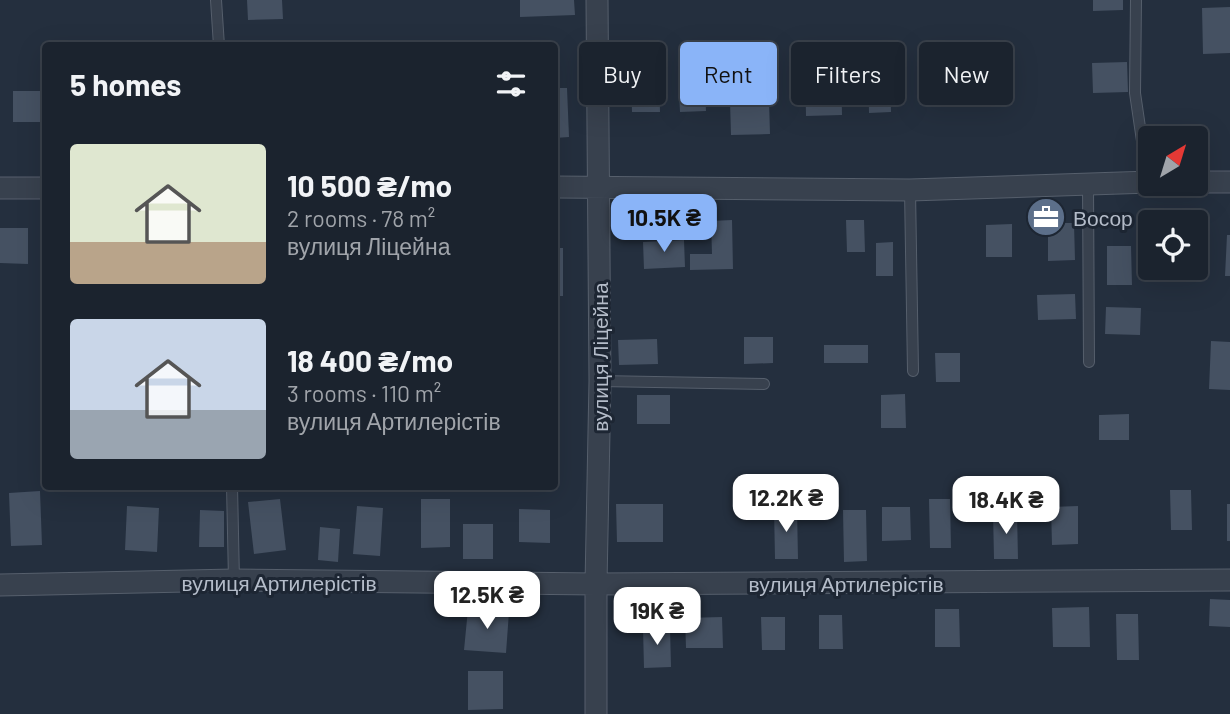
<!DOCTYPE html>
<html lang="en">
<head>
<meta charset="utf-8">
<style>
	:root { --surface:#1b232e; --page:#242b36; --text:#f1f3f6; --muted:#a0a4aa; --line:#39404a; --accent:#8ab4f8 }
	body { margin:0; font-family:Barlow,sans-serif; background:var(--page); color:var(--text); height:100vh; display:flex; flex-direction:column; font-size:26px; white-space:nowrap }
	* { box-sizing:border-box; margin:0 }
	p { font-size:23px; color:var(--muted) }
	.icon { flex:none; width:38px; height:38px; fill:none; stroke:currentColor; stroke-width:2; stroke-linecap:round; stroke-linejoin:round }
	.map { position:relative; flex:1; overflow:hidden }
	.drawer { position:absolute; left:42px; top:42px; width:516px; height:448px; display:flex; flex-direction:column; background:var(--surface); border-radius:7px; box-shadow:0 7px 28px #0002,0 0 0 2px var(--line) }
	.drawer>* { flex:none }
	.banner { position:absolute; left:579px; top:42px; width:544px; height:63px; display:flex; gap:14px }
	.needle { width:46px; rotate:38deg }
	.controls { position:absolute; left:1138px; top:126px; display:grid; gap:14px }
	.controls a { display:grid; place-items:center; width:70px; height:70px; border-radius:7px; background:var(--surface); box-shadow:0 7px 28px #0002,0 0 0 2px var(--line); font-size:35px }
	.price { position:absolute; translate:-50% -60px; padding:0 16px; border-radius:14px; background:#fff; color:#222; font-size:23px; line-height:46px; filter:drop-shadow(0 2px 4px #0008) }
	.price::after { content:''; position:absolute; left:50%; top:42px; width:21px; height:16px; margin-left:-10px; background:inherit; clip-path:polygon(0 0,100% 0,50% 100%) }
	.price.on { background:var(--accent); color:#111 }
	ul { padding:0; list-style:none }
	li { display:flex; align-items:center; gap:21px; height:175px; padding:0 28px }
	li span { display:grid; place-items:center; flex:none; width:196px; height:140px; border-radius:7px; color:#555 }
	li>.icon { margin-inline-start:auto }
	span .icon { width:84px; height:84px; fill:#fffc; stroke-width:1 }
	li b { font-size:30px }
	h2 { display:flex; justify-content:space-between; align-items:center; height:84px; padding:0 28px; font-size:30px }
	.pill { padding:0 24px; border-radius:7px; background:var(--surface); box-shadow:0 7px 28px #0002,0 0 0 2px var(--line); font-size:24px; line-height:63px }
	.pill.on { background:var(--accent); color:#111 }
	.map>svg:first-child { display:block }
</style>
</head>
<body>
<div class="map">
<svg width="1230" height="714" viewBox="0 0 1230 714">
	<rect width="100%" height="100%" fill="#242f3e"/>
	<path fill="#455162" d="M247,0H282L283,19L248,20Z
		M520,0H574L575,15L520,17Z
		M1093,0H1123V10L1093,11Z
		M1230,7V53L1203,54L1202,8Z
		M1127,62L1128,92L1093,93L1092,63Z
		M841,65L842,115L806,116L805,67Z
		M768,66L770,134L731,135L729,67Z
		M868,67H890L891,112L869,113Z
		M704,71L706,111L680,112L678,72Z
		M659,76L660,112H632L631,77Z
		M555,88H567L569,137L555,138Z
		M13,91H44L43,122H13Z
		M732,220L733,269L690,270V254H712L711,221Z
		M846,220H864L865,252H847Z
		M1048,223H1074L1075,260L1048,261Z
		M1012,224V257H986V225Z
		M0,228H28V264L0,263Z
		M1227,235H1230V276H1225Z
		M684,240L685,267L644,269L643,242Z
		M893,242V276H876V243Z
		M1107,246H1131L1132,285H1107Z
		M555,248H563V296H555Z
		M1075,294L1076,319L1038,320L1037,295Z
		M1106,307L1141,308L1140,335L1105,334Z
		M744,337H773V363L744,364Z
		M657,339L658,364L619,365L618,340Z
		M1211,341L1230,342V390L1209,389Z
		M824,345H868V363H824Z
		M935,353H960V382H936Z
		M905,394L906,428H881V395Z
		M637,395H670V424H637Z
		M1129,414V440H1099V415Z
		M1170,490H1191L1192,530H1171Z
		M40,491L42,545L11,546L9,493Z
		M280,499L286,550L254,554L248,502Z
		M421,499H450V547L421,548Z
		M929,499H950L951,548H930Z
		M616,504H663V542H617Z
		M1227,504H1230V541H1227Z
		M127,506L159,508L157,552L125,550Z
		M357,506L383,508L380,556L353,554Z
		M1078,506V544L1052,545L1051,507Z
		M882,507H910L911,540L882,541Z
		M774,508H797L798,559H775Z
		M519,509L550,510V543L519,542Z
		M200,510L224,511V547H199Z
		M843,510H866L867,561L844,562Z
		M993,512H1017L1018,559H994Z
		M463,524H493V559H463Z
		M320,527L340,529L338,562L318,560Z
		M1210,599L1230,600V627L1209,626Z
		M1089,607L1090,647H1053L1052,608Z
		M468,609L509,612L506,653L464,650Z
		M935,609H959L960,647H935Z
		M1116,614H1138L1139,660H1117Z
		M819,615H842L843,649H819Z
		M722,617L723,648H686L685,618Z
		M761,617H785V650H762Z
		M670,627L671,667L644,668L643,628Z
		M468,671H503V709L468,710Z"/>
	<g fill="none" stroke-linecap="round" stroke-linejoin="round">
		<g stroke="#565f6c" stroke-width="12">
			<path id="lane" d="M216,0L219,46
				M1136,0L1135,93L1148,182
				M1088,185L1089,362
				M910,190L913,371
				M600,381L764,384
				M232,486L234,580"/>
		</g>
		<g stroke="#565f6c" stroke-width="23">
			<path id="street" d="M1195,182H1230
				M555,187L910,190L1150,182
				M0,188H46
				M0,585L234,580L596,584L1230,580
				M596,714V584L600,381L597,0"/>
		</g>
		<use href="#lane" stroke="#38414e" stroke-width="10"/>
		<use href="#street" stroke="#38414e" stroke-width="21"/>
	</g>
	<defs>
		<g id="office-disc" transform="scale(2.0125)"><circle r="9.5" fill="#5c6f8a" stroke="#1d2633"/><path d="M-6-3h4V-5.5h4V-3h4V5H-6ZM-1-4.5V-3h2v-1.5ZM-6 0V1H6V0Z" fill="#fff"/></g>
	</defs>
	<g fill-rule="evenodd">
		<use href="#office-disc" x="1046" y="217"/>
	</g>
	<g text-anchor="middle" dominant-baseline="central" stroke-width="6" stroke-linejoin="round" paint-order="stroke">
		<g font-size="21" fill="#b4bcc9" stroke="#1d2633" text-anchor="start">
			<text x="1073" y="217">Восор</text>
		</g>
		<g font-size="21" fill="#b4bcc9" stroke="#1d2633">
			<text transform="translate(599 357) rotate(-90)">вулиця Ліцейна</text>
			<text x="279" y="582">вулиця Артилерістів</text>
			<text x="846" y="583">вулиця Артилерістів</text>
		</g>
	</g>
</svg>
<div class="controls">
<a><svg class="needle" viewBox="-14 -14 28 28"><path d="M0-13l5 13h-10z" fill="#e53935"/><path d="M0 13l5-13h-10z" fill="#a0a4aa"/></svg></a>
<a><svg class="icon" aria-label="locate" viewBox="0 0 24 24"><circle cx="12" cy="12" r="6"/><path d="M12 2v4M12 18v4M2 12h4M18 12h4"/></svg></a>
</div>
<b class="price on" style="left:664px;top:254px">10.5K ₴</b>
<b class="price" style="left:786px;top:534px">12.2K ₴</b>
<b class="price" style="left:1006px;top:536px">18.4K ₴</b>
<b class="price" style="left:487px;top:631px">12.5K ₴</b>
<b class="price" style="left:657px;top:647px">19K ₴</b>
<div class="banner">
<a class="pill">Buy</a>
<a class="pill on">Rent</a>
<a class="pill">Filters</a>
<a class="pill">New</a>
</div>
<section class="drawer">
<h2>5 homes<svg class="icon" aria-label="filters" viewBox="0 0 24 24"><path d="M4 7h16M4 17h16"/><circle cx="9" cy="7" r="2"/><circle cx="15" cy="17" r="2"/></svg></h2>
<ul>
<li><span style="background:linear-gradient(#dfe7d0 70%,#b9a48a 0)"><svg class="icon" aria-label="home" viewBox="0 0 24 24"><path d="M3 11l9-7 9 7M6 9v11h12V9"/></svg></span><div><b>10 500 ₴/mo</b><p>2 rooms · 78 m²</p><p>вулиця Ліцейна</p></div></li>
<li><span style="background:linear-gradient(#c9d6e8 65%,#9aa5b1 0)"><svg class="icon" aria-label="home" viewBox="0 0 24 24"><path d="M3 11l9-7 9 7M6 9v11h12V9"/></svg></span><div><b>18 400 ₴/mo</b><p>3 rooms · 110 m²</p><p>вулиця Артилерістів</p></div></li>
</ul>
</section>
</div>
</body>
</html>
